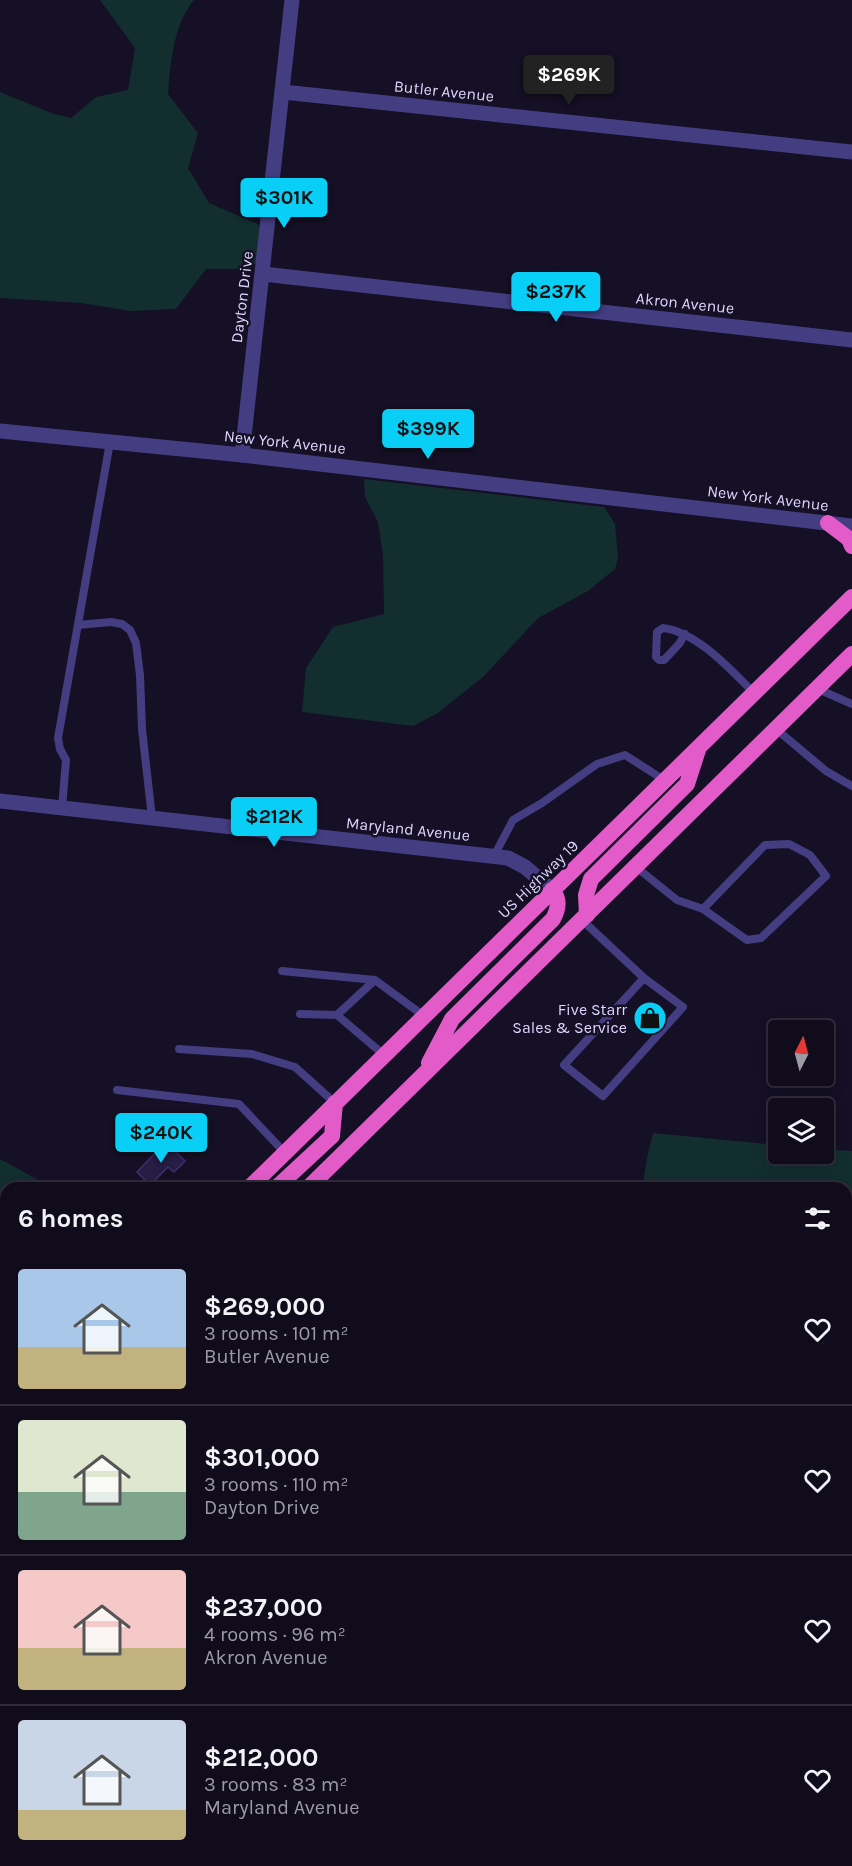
<!DOCTYPE html>
<html lang="en">
<head>
<meta charset="utf-8">
<style>
	:root { --surface:#100c1c; --page:#191525; --text:#f1f3f6; --muted:#9c9ba3; --line:#302c3b; --accent:#09cff6 }
	body { margin:0; font-family:Karla,sans-serif; background:var(--page); color:var(--text); height:100vh; display:flex; flex-direction:column; font-size:22px; white-space:nowrap }
	* { box-sizing:border-box; margin:0 }
	p { font-size:20px; color:var(--muted) }
	.icon { flex:none; width:33px; height:33px; fill:none; stroke:currentColor; stroke-width:2; stroke-linecap:round; stroke-linejoin:round }
	.map { position:relative; flex:1; overflow:hidden }
	.drawer { position:absolute; left:0px; top:1182px; width:852px; height:684px; display:flex; flex-direction:column; background:var(--surface); border-radius:18px 18px 0 0; box-shadow:0 3px 15px #0003,0 0 0 2px var(--line) }
	.drawer>* { flex:none }
	.needle { width:39px; rotate:6deg }
	.controls { position:absolute; left:768px; top:1020px; display:grid; gap:12px }
	.controls a { display:grid; place-items:center; width:66px; height:66px; border-radius:6px; background:var(--surface); box-shadow:0 3px 15px #0003,0 0 0 2px var(--line); font-size:30px }
	.price { position:absolute; translate:-50% -51px; padding:0 14px; border-radius:6px; background:var(--accent); color:#111; font-size:20px; line-height:39px; filter:drop-shadow(0 2px 3px #0008) }
	.price::after { content:''; position:absolute; left:50%; top:36px; width:18px; height:14px; margin-left:-9px; background:inherit; clip-path:polygon(0 0,100% 0,50% 100%) }
	.price.current { background:#222; color:#fff }
	ul { padding:0; list-style:none }
	li { display:flex; align-items:center; gap:18px; height:150px; padding:0 18px }
	li+li { border-top:2px solid var(--line) }
	li span { display:grid; place-items:center; flex:none; width:168px; height:120px; border-radius:6px; color:#555 }
	li>.icon { margin-inline-start:auto }
	span .icon { width:72px; height:72px; fill:#fffc; stroke-width:1 }
	li b { font-size:26px }
	h2 { display:flex; justify-content:space-between; align-items:center; height:72px; padding:0 18px; font-size:26px }
	.map>svg:first-child { display:block }
</style>
</head>
<body>
<div class="map">
<svg width="852" height="1866" viewBox="0 0 852 1866">
	<rect width="100%" height="100%" fill="#151025"/>
	<path fill="#132e2f" d="M100,0H194C173,25 171,62 168,94L198,133L188,168L209,203L258,224L269,255L247,269H206L176,309L131,311L81,303L0,298V92L51,113L71,118L96,97L128,90L135,48Z
		M364,479L604,507L615,524L618,558L615,569L588,591L538,618L484,676L438,713L413,726L302,712L306,668L333,627L384,614L383,556L378,522L365,497Z
		M653,1133L778,1145V1154H824V1149L852,1151V1424L846,1420V1188H642L648,1153Z
		M0,1159L53,1188H6V1243L0,1244Z
		M852,1561V1866H0V1601L6,1602V1860H846V1566Z"/>
	<path fill="#271d45" stroke="#402f70" stroke-width="1.5" d="M166,1142L185,1161L174,1172L168,1167L150,1185L137,1172Z"/>
	<g fill="none" stroke-linecap="round" stroke-linejoin="round">
		<path stroke="#443d82" stroke-width="8" d="M78,625L111,622L122,624L130,630L136,643L140,675L142,729L152,818
			M685,634L679,644L664,660H659L656,657L657,632L663,628C697,632 730,669 754,693
			M818,689L852,704
			M776,729L826,771L852,786
			M62,808L66,760L60,749L58,738L110,442
			M494,856L513,820L542,803L597,764L625,755L664,780
			M636,867L677,900L703,909L765,845L789,844L810,855L826,876L761,938L747,940L703,909
			M582,920L644,978L564,1065L603,1096L683,1007L644,978
			M282,971L375,980L424,1016
			M300,1014L337,1015L384,1055
			M337,1015L375,980
			M179,1049L252,1054L295,1067L335,1103
			M117,1090L239,1104L285,1153
			M0,1318L1,1305H6
			M0,1357L6,1363
			M846,1371L852,1372
			M846,1455L852,1465
			M846,1505L852,1495
			M0,1581H6"/>
		<path stroke="#443d82" stroke-width="15" d="M283,92L852,152
			M263,274L852,340
			M242,455L292,0
			M0,801L508,858L525,867L552,890"/>
		<path stroke="#443d82" stroke-width="15" d="M0,431L242,455L852,526"/>
		<path stroke="#e25bc9" stroke-width="16" d="M828,523L849,539L852,546
			M587,915L586,895L591,879L687,784L698,750
			M429,1063L452,1019L553,919C559,908 560,899 552,890
			M249,1188L852,597
			M276,1188L332,1136L335,1103
			M308,1188L852,654
			M0,1431L6,1425
			M0,1488L6,1482"/>
	</g>
	<defs>
		<g id="shop-disc" transform="scale(1.725)"><circle r="9.5" fill="#09cff6" stroke="#151025"/><path d="M-5-2.5h2.3a2.7 3.5 0 0 1 5.4 0H5L5.5 6h-11ZM-1.5-2.5h3a1.5 2.3 0 0 0-3 0Z" fill="#111"/></g>
	</defs>
	<g fill-rule="evenodd">
		<use href="#shop-disc" x="650" y="1018"/>
	</g>
	<g text-anchor="middle" dominant-baseline="central" stroke-width="5" stroke-linejoin="round" paint-order="stroke">
		<g font-size="16" fill="#ddd5fd" stroke="#151025">
			<text transform="translate(444 91) rotate(6)">Butler Avenue</text>
			<text transform="translate(242 297) rotate(-83)">Dayton Drive</text>
			<text transform="translate(685 303) rotate(6)">Akron Avenue</text>
			<text transform="translate(285 442) rotate(6)">New York Avenue</text>
			<text transform="translate(768 498) rotate(7)">New York Avenue</text>
			<text transform="translate(408 829) rotate(6)">Maryland Avenue</text>
			<text transform="translate(538 879) rotate(-44)">US Highway 19</text>
		</g>
		<g font-size="16" fill="#ddd5fd" stroke="#151025" text-anchor="end">
			<text x="627" y="1009">Five Starr<tspan x="627" dy="18">Sales &amp; Service</tspan></text>
		</g>
	</g>
</svg>
<div class="controls">
<a><svg class="needle" viewBox="-14 -14 28 28"><path d="M0-13l5 13h-10z" fill="#e53935"/><path d="M0 13l5-13h-10z" fill="#9c9ba3"/></svg></a>
<a><svg class="icon" aria-label="layers" viewBox="0 0 24 24"><path d="M12 4l9 5-9 5-9-5zM3 14l9 5 9-5"/></svg></a>
</div>
<b class="price current" style="left:569px;top:106px">$269K</b>
<b class="price" style="left:284px;top:229px">$301K</b>
<b class="price" style="left:556px;top:323px">$237K</b>
<b class="price" style="left:428px;top:460px">$399K</b>
<b class="price" style="left:274px;top:848px">$212K</b>
<b class="price" style="left:161px;top:1164px">$240K</b>
<section class="drawer">
<h2>6 homes<svg class="icon" aria-label="filters" viewBox="0 0 24 24"><path d="M4 7h16M4 17h16"/><circle cx="9" cy="7" r="2"/><circle cx="15" cy="17" r="2"/></svg></h2>
<ul>
<li><span style="background:linear-gradient(#a9c7e8 65%,#c2b280 0)"><svg class="icon" aria-label="home" viewBox="0 0 24 24"><path d="M3 11l9-7 9 7M6 9v11h12V9"/></svg></span><div><b>$269,000</b><p>3 rooms · 101 m²</p><p>Butler Avenue</p></div><svg class="icon" aria-label="heart" viewBox="0 0 24 24"><path d="M12 20l-8-8c-3-5 5-10 8-4 3-6 11-1 8 4z"/></svg></li>
<li><span style="background:linear-gradient(#dfe7d0 60%,#7fa58c 0)"><svg class="icon" aria-label="home" viewBox="0 0 24 24"><path d="M3 11l9-7 9 7M6 9v11h12V9"/></svg></span><div><b>$301,000</b><p>3 rooms · 110 m²</p><p>Dayton Drive</p></div><svg class="icon" aria-label="heart" viewBox="0 0 24 24"><path d="M12 20l-8-8c-3-5 5-10 8-4 3-6 11-1 8 4z"/></svg></li>
<li><span style="background:linear-gradient(#f6c9c9 65%,#c2b280 0)"><svg class="icon" aria-label="home" viewBox="0 0 24 24"><path d="M3 11l9-7 9 7M6 9v11h12V9"/></svg></span><div><b>$237,000</b><p>4 rooms · 96 m²</p><p>Akron Avenue</p></div><svg class="icon" aria-label="heart" viewBox="0 0 24 24"><path d="M12 20l-8-8c-3-5 5-10 8-4 3-6 11-1 8 4z"/></svg></li>
<li><span style="background:linear-gradient(#c9d6e8 75%,#c2b280 0)"><svg class="icon" aria-label="home" viewBox="0 0 24 24"><path d="M3 11l9-7 9 7M6 9v11h12V9"/></svg></span><div><b>$212,000</b><p>3 rooms · 83 m²</p><p>Maryland Avenue</p></div><svg class="icon" aria-label="heart" viewBox="0 0 24 24"><path d="M12 20l-8-8c-3-5 5-10 8-4 3-6 11-1 8 4z"/></svg></li>
</ul>
</section>
</div>
</body>
</html>
